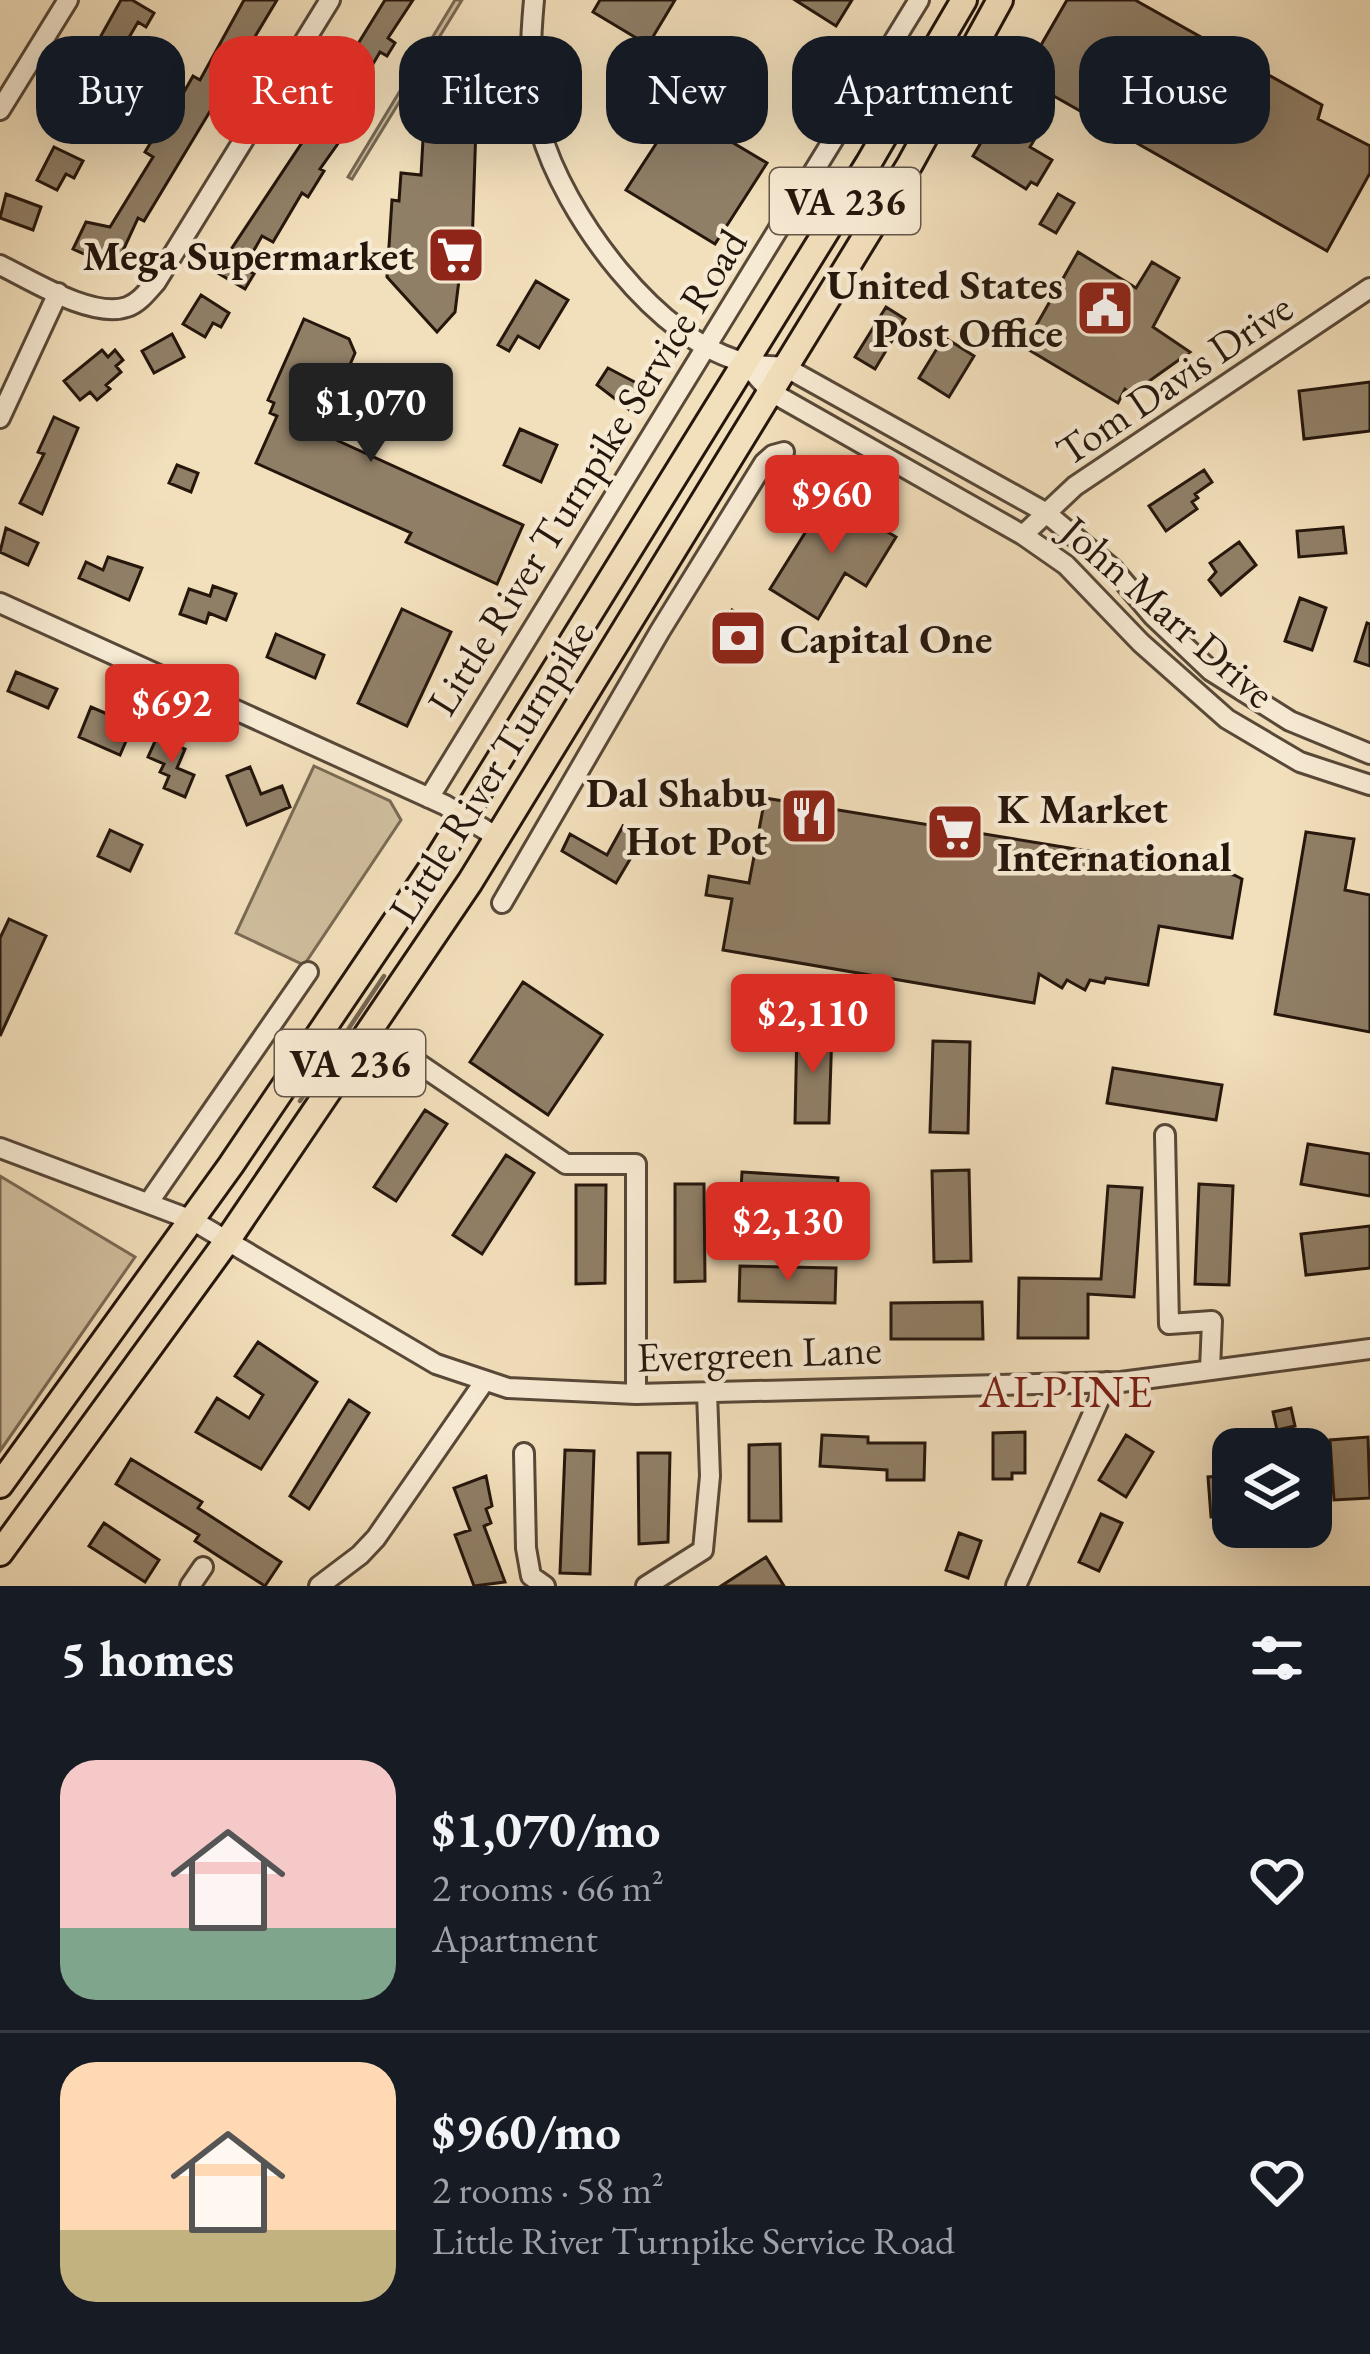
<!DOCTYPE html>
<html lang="en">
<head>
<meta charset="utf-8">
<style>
	:root { --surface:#171b24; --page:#20242c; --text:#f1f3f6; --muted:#9ea1a6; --line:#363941; --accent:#d93025 }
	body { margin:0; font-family:"EB Garamond",serif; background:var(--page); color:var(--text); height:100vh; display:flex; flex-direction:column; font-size:45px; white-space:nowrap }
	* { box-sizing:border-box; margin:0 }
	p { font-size:39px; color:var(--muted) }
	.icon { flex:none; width:66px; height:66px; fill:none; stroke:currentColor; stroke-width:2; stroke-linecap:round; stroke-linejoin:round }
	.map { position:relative; height:1586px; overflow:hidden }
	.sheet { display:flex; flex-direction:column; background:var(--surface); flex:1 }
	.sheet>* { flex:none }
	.guide { position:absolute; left:36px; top:36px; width:1299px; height:108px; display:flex; gap:24px }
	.tools { position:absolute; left:1212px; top:1428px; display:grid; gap:24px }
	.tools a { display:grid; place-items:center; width:120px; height:120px; border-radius:24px; background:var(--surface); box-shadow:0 12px 48px #0002; font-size:60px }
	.price { position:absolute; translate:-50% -102px; padding:0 27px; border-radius:12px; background:var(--accent); color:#fff; font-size:39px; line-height:78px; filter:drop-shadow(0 3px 6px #0008) }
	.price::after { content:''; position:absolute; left:50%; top:72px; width:36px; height:27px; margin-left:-18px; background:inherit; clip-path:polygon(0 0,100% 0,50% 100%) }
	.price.on { background:#222; color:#fff }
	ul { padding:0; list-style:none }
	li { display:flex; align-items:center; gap:36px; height:300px; padding:0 60px }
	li+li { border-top:3px solid var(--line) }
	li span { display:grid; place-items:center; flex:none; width:336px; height:240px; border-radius:36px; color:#555 }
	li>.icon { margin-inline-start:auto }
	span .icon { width:144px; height:144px; fill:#fffc; stroke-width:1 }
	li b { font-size:51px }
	h2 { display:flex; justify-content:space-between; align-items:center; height:144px; padding:0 60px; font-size:51px }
	.pill { padding:0 42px; border-radius:36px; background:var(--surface); box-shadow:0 12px 48px #0002; font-size:42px; line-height:108px }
	.pill.on { background:var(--accent); color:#fff }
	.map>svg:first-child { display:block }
</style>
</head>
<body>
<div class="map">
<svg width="1370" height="1586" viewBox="0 0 1370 1586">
	<rect width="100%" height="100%" fill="#f2dfbb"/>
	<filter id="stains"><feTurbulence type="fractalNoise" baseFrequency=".00167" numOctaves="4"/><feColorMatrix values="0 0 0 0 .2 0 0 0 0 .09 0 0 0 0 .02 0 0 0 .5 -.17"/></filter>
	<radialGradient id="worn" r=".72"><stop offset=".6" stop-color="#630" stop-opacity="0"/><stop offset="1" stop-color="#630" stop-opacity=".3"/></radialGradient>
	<path fill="#cfbd9d" stroke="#7a6a54" stroke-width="3" d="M455,0H462L352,179L348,177Z
		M314,766L390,801L401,820L304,965L236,933Z
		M0,1176L135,1257L0,1451Z"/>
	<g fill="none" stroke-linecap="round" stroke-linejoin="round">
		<path stroke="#766652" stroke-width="4.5" d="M300,1101L384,976"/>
	</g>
	<path fill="#907f67" stroke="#25160c" stroke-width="3" d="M121,0H132L154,13L146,27L138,22L74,132L54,120Z
		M244,0H277L144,221L138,218L115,268L73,249L86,222L110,227L153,157L145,152L157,132L164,137L181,109L176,106L193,76L200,80Z
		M385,0H413L388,38L395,43L387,56L380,52L333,132L342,138L320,169L324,171L308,197L302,193L273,242L262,236L244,268L254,274L245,289L216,272L307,135L303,133Z
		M600,0H675L648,45L593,12Z
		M795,0H852L836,26Z
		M1067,0H1135L1322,105L1318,119L1370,146V173L1327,251L1022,78Z
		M468,77V95H477L471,278L459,280L455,312L437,332L387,277L392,200L399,201L401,173L421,175L424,122L441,120V98L448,97V79Z
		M1002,107L1040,130L1030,147L1052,160L1037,185L1031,182L1026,189L973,156Z
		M678,110L767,163L715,244L626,190Z
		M54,147L83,161L74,178L66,174L57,190L37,180Z
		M6,194L41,207L33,230L0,218Z
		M1058,194L1074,203L1056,233L1040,224Z
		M1078,252L1136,288L1152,262L1179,278L1153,327L1190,352L1131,394L1125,389L1118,403L1024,347Z
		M536,281L568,300L539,348L518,336L509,351L498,345Z
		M201,295L229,313L221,327L213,323L205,337L183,324Z
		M886,307L905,319L875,369L855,357Z
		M304,319L349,339L355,353L327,418L332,438L523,525L497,584L406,542L411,533L256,463L277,416L270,413L274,403L268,400Z
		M172,334L184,357L154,373L142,351Z
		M944,337L974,356L949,397L919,378Z
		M102,350L108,357L115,350L123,360L116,366L121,372L106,385L110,389L97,400L90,392L80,400L64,381Z
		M608,368L646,388L631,411L597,385Z
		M1370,382V431L1304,439L1299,391Z
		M54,417L78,428L42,514L20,503L44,454L38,452Z
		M520,429L557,445L541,482L504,465Z
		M177,465L198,473L191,492L169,483Z
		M1204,470L1212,482L1195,494L1198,498L1192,502L1197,509L1166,531L1149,506Z
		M828,496L896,537L866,586L845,573L818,619L770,589Z
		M1343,527L1346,553L1299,557L1297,531Z
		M6,528L38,543L28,565L0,552Z
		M1239,542L1256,565L1221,595L1209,580L1216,572L1210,563Z
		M108,557L142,568L129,600L79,578L86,562L103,570Z
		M213,586L236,594L226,620L209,613L206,623L180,614L189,589L210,596Z
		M1300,598L1326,608L1312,650L1285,641Z
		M402,609L451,632L407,726L358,703Z
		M732,610L764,632L742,664L712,644Z
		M1367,623L1370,624V666L1355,661Z
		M276,634L324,655L315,678L267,657Z
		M16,672L57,689L48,708L8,691Z
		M91,707L133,725L120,755L79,737Z
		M157,737L185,749L177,768L194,775L185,797L164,788L169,776L160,772L164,764L148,757Z
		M250,767L261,794L282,786L290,807L247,825L227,776Z
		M765,798L1234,875L1242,879L1232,938L1159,926L1148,985L1106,978L1104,983L1090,980L1085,990L1067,980L1062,988L1039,974L1034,1003L723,950L732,899L706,895L709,876L749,883Z
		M623,826L642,839L616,883L562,851L570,834L607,855Z
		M110,830L142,845L130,871L98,856Z
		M1306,832L1354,839L1345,890L1370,895V1032L1275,1014Z
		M9,919L46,936L0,1036V938Z
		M523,982L602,1035L548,1115L470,1062Z
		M797,1028L832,1029L829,1123H795Z
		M933,1041L970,1042L968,1133L930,1132Z
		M1113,1068L1222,1085L1216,1120L1107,1103Z
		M425,1110L447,1124L396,1201L374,1187Z
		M1308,1144L1370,1154V1196L1301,1184Z
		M506,1155L534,1173L482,1254L453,1235Z
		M969,1170L971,1261L934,1262L932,1171Z
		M742,1172L838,1178L835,1214L740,1208Z
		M675,1184H704L705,1281L675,1282Z
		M1199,1184L1233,1186L1229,1285L1195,1284Z
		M576,1185H606L605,1283L576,1284Z
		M1108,1186L1142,1188L1134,1297L1088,1294V1338H1018L1019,1278L1101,1279Z
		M1370,1226V1268L1306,1275L1301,1234Z
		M740,1266L836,1268L835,1303L739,1301Z
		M982,1302L983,1339H891V1303Z
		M258,1342L317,1382L261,1469L196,1432L217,1398L249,1418L263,1395L235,1376Z
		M349,1400L369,1413L309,1509L290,1496Z
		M1291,1408L1295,1426L1277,1430L1273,1412Z
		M1025,1432V1473H1012V1479H993V1433Z
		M822,1435L868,1437V1443H925L924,1480H887V1470L820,1466Z
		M1126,1435L1153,1452L1126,1497L1099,1480Z
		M1368,1437L1370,1498L1334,1500L1330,1440Z
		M780,1444L781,1521H749V1445Z
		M565,1450L594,1451L590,1574L560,1573Z
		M638,1453H670L668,1542L639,1544Z
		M131,1459L202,1502L198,1508L281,1562L265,1586L195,1541L199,1535L116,1484Z
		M1233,1475V1509L1227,1510L1228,1516L1211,1517L1208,1477Z
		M486,1476L492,1506L486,1509L491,1523L484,1526L505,1582L474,1586L455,1535L470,1530L454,1488Z
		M1101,1514L1122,1523L1099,1571L1079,1562Z
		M104,1523L159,1560L145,1582L89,1546Z
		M959,1533L981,1541L968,1578L946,1570Z
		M766,1557L784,1586H721Z"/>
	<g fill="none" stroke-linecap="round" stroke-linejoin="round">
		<g stroke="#584838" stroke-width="24">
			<path id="minor" d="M534,0C530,43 528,87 540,129C563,213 658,344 748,363C760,366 773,366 785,367L1045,512L1113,569L1153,616L1211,671L1290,721L1370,754
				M0,110L68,0
				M0,265C31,280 92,319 127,307C139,303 147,292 156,282L330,0
				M745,363L771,392L1023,535L1066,565L1141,643L1227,719L1300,762L1370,785
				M0,418L58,293
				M1023,535L1075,486L1370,288
				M0,603L445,805L497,837
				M429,798L919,0
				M502,903L660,631L764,463L773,455L784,452
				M367,1039L419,1064L566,1164H636V1394
				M1165,1135L1169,1324L1212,1321L1210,1369
				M0,1148L192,1220L436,1364L508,1388L636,1394L1121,1382L1370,1349
				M149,1202L308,972
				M524,1453L526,1548L531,1576L545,1586
				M190,1586L203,1567
				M319,1586L360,1555L376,1538L484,1382
				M646,1586L703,1550L710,1476L707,1392
				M1016,1586L1107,1382"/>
		</g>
		<g stroke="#25160c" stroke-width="30">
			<path id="major" d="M0,1485L231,1165L437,860L868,164L964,0
				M0,1553L227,1241L470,882L910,164L1000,0"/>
		</g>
		<use href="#minor" stroke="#f7ead3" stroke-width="18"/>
		<use href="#major" stroke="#f2dfbb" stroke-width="24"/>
	</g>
	<defs>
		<g id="supermarket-square" transform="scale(3)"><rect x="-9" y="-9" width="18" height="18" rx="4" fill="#8f2418" stroke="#f7ead3"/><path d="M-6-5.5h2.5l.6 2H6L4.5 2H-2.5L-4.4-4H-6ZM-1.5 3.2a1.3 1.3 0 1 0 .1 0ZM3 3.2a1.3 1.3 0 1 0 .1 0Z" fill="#fff"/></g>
		<g id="civic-square" transform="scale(3)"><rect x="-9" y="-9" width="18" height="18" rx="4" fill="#8f2418" stroke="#f7ead3"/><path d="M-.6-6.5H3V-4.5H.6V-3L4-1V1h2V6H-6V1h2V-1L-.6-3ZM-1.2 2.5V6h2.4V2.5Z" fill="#fff"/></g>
		<g id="bank-square" transform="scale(3)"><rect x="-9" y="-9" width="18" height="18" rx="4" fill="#8f2418" stroke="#f7ead3"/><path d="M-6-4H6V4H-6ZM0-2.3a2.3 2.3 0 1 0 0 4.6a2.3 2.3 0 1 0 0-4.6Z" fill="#fff"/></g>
		<g id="restaurant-square" transform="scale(3)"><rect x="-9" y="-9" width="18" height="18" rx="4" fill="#8f2418" stroke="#f7ead3"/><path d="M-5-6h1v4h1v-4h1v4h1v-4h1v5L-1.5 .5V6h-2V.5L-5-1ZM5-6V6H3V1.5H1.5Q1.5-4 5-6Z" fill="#fff"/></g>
	</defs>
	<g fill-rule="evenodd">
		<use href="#supermarket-square" x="456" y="255"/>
		<use href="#civic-square" x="1105" y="308"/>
		<use href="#bank-square" x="738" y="638"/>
		<use href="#restaurant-square" x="809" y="816"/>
		<use href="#supermarket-square" x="955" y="832"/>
	</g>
	<g text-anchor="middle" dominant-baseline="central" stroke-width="9" stroke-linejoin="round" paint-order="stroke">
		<g fill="#f7ead3" stroke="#645648" stroke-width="3">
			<rect x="770" y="168" width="150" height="66" rx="9"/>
			<rect x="275" y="1030" width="150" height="66" rx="9"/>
		</g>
		<g font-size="39" font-weight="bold" fill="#25160c">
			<text x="845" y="201">VA 236</text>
			<text x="350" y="1063">VA 236</text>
		</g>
		<g font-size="42" font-weight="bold" fill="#25160c" stroke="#f7ead3" text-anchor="end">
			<text x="414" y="255">Mega Supermarket</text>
			<text x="1063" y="284">United States<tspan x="1063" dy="48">Post Office</tspan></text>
			<text x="780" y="638" text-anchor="start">Capital One</text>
			<text x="767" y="792">Dal Shabu<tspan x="767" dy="48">Hot Pot</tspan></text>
			<text x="997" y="808" text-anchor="start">K Market<tspan x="997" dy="48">International</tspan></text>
		</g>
		<g font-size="42" fill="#25160c" stroke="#f7ead3">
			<text transform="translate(1174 379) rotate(-34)">Tom Davis Drive</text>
			<text transform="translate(587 472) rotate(-58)">Little River Turnpike Service Road</text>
			<text transform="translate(1168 612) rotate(41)">John Marr Drive</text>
			<text transform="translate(491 771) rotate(-58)">Little River Turnpike</text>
			<text transform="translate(759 1353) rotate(-2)">Evergreen Lane</text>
		</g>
		<g font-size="45" letter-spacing="3" fill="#7a1f14" stroke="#f7ead3">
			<text x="1067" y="1391">ALPINE</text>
		</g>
	</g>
	<rect width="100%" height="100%" filter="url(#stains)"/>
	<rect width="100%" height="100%" fill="url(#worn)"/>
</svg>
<div class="tools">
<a><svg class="icon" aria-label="layers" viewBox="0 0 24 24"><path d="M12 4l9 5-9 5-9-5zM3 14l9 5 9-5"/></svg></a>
</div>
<b class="price on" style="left:371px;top:465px">$1,070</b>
<b class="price" style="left:832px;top:557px">$960</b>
<b class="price" style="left:172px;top:766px">$692</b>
<b class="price" style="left:813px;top:1076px">$2,110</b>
<b class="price" style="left:788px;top:1284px">$2,130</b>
<div class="guide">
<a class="pill">Buy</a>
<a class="pill on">Rent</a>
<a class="pill">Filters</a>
<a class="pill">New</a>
<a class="pill">Apartment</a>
<a class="pill">House</a>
</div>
</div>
<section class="sheet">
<h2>5 homes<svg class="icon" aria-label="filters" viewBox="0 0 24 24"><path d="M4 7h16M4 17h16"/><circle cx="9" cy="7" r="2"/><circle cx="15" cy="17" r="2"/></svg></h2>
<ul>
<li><span style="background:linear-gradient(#f6c9c9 70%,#7fa58c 0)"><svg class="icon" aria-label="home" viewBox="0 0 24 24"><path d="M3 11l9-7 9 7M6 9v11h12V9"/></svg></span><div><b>$1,070/mo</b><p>2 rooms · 66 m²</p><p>Apartment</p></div><svg class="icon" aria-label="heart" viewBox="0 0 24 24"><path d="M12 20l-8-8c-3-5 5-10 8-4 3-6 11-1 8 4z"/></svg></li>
<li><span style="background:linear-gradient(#ffd9b3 70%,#c2b280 0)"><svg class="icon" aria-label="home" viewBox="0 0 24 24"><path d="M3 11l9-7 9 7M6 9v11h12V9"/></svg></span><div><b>$960/mo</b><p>2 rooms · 58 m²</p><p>Little River Turnpike Service Road</p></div><svg class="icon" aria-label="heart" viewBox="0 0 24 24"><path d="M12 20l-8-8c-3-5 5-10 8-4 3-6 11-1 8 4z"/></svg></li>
</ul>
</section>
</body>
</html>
